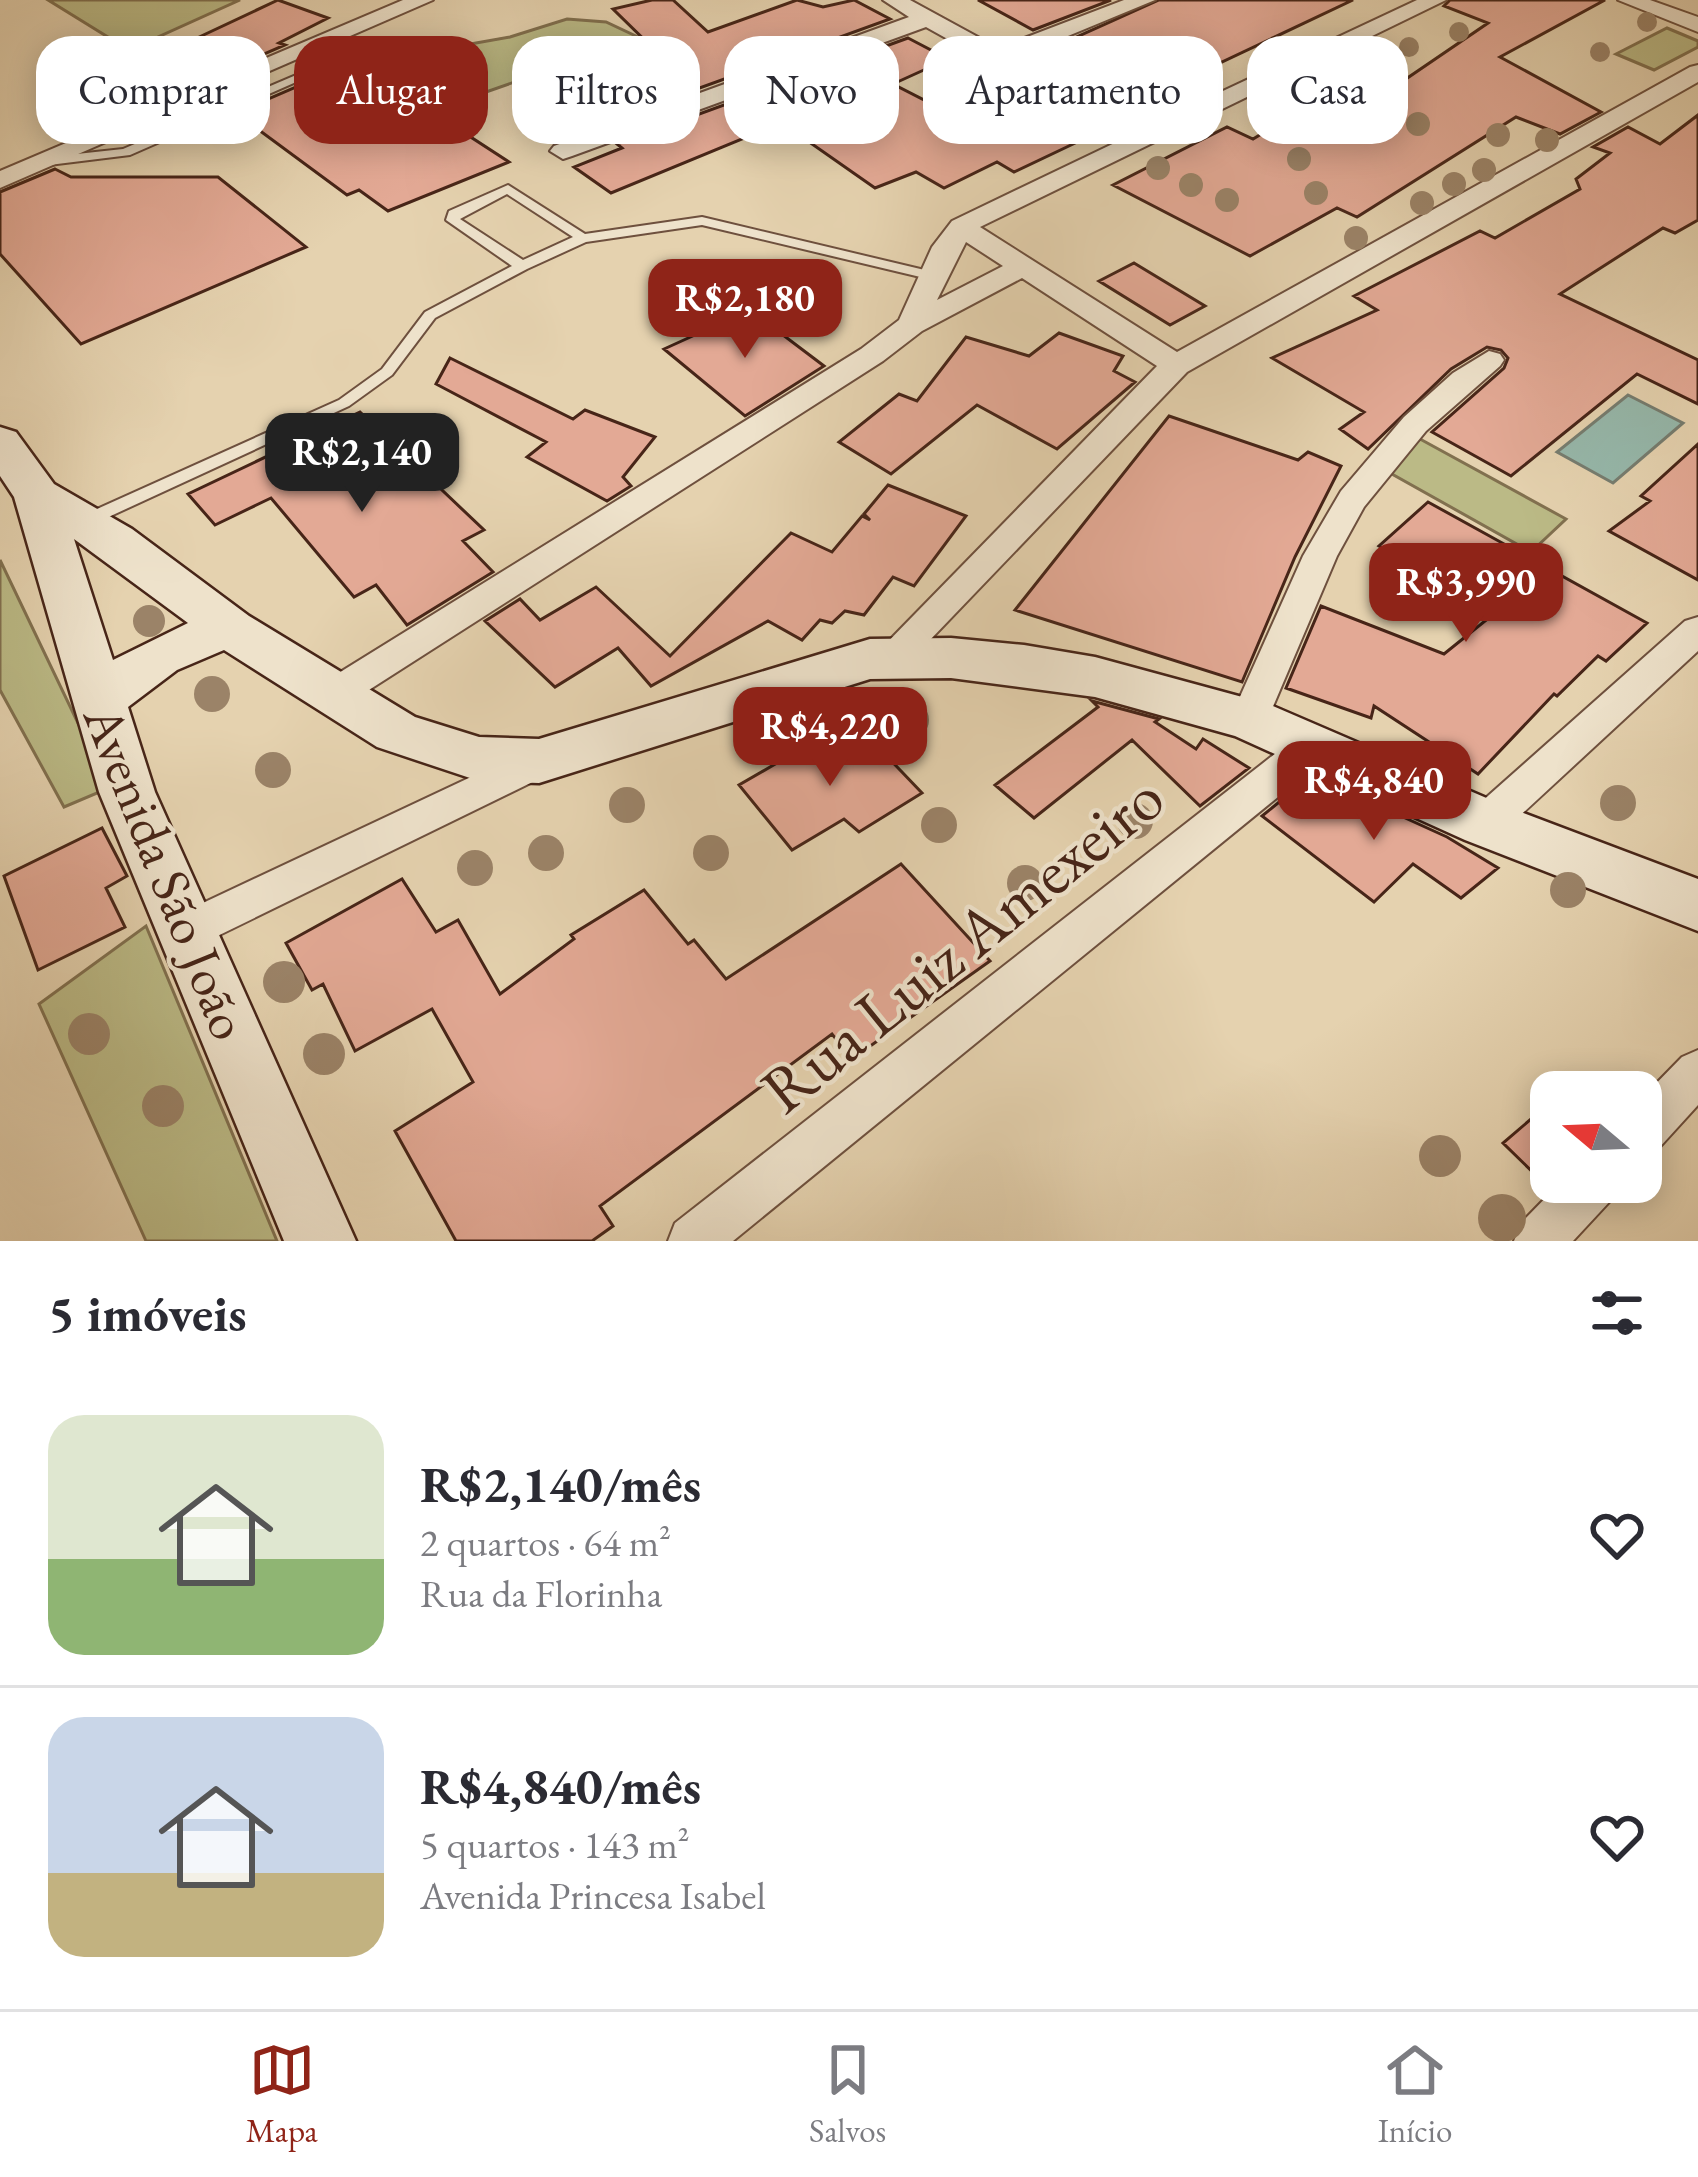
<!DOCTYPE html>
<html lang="pt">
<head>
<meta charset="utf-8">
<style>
	:root { --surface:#fff; --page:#f7f7f7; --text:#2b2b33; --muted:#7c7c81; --line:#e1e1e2; --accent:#8f2418 }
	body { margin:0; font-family:"EB Garamond",serif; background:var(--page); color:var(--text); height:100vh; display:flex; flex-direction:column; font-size:45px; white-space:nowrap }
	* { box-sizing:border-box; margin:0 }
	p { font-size:39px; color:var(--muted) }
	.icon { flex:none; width:66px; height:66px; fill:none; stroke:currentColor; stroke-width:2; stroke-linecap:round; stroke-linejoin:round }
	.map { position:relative; height:1241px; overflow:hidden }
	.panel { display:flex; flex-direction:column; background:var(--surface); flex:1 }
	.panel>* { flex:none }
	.banner { position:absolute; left:36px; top:36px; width:1626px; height:108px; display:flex; gap:24px }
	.needle { width:78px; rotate:289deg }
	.tools { position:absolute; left:1530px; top:1071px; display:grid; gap:24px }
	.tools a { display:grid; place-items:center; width:132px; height:132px; border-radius:24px; background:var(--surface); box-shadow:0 6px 30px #0003; font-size:60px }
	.price { position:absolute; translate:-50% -102px; padding:0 27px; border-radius:24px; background:var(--accent); color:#fff; font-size:39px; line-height:78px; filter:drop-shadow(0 3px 6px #0008) }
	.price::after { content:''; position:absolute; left:50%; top:72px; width:36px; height:27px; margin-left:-18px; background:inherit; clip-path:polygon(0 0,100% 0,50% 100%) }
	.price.current { background:#222; color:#fff }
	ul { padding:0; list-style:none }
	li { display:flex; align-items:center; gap:36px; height:300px; padding:0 48px }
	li+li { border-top:3px solid var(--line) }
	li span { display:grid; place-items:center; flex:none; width:336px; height:240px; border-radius:36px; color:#555 }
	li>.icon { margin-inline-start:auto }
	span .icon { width:144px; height:144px; fill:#fffc; stroke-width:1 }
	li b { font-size:51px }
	h2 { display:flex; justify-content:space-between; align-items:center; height:144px; padding:0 48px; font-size:51px }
	.chip { padding:0 42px; border-radius:36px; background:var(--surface); box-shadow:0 6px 30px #0003; font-size:42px; line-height:108px }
	.chip.current { background:var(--accent); color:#fff }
	.tab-bar { display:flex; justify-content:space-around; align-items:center; height:168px; border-top:3px solid var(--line); background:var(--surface); font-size:33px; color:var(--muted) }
	.tab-bar a { display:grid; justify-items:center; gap:6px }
	.tab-bar .current { color:var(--accent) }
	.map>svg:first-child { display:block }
</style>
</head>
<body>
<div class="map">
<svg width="1698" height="1241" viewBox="0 0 1698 1241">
	<rect width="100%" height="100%" fill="#e5d2af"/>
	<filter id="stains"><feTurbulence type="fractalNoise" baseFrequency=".00167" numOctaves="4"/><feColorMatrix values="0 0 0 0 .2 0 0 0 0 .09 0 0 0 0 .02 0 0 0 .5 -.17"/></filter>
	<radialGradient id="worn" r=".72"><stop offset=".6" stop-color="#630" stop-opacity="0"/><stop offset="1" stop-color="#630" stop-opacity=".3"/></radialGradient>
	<path fill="#bbba86" stroke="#81704f" stroke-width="3" d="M48,0H240L129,50Z
		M567,19L606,22L640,38L446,106L379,67L397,57L510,37Z
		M1667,28L1698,41V47L1654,70L1616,54Z
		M1420,439L1566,519L1531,552L1383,469Z
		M0,560L109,788L64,807L0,690Z
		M146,926L277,1241H146L39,1004Z"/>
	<path fill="#96b8ab" stroke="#767d70" stroke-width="3" d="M1628,395L1683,423L1613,483L1557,452Z
		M1386,561L1394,563L1443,590L1427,609L1372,572V563Z"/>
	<path fill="#e3a995" stroke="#472518" stroke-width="3" d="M278,0L328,18L279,43L285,45L194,84L163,62L206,43L195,39Z
		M652,0H673L708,32L797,0L823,7L854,0L890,19L592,127L545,94L584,80L591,85L663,58L613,9Z
		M978,0H1111L1033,30Z
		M1159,0H1353L1188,78L1139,55L1103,69L1059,45Z
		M1450,0H1605L1500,57L1601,112L1560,134L1516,117L1357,217L1337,208L1250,256L1113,185L1227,127L1253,139L1344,84L1378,98L1488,23L1444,6Z
		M908,38L948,59L893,84L977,127L987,123L998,129L1047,106L1084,125L1059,137L1073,144L1014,172L997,162L944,188L916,172L875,188L785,125L766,129L611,193L574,167L622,148L617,144Z
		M342,67L360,74L369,71L509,162L388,211L359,190L347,195L236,113Z
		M1698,115V220L1675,233L1663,228L1560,294L1698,360V404L1637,374L1511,476L1432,432L1504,368L1508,358L1501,350L1487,347L1451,369L1368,449L1340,429L1364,412L1272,358L1377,310L1354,296L1480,231L1495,238L1580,189L1576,179L1610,153L1593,147L1628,127L1660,144Z
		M55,169L71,177H218L306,247L81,344L0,254V192Z
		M1134,263L1205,306L1170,325L1099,281Z
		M750,310L824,366L745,416L664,349Z
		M1059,333L1123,356L1114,371L1135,382L1057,449L977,405L891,474L839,442L899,394L917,401L966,337L1029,356Z
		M450,358L573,419L585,410L655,437L623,477L631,486L607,501L527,457L546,442L436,384Z
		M360,412L484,530L463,541L493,572L407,625L376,585L354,597L271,498L215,525L188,494Z
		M1169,416L1298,460L1308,452L1341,466L1295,557L1242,682L1015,610Z
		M1698,444V580L1609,531L1650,501L1641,496Z
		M888,485L966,516L914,586L893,577L864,615L845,611L832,623L820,620L802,640L768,621L651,686L618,648L555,687L485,621L520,599L540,620L596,587L670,656L791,533L832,552L862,516L870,520L864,514Z
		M1428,502L1647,623L1606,661L1598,656L1557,696L1554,694L1478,774L1374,706L1371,718L1286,688L1321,606L1444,654L1495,613L1379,546Z
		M1092,701L1159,719L1155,722L1196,749L1203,739L1249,768L1200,806L1132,740L1034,818L995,785L1098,707Z
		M857,725L922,793L859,832L844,819L792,850L739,785L789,756L794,762Z
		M1326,782L1447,837L1498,868L1461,898L1413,864L1374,902L1262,816L1289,794L1300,801Z
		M102,828L127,876L106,888L125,927L38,970L4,876Z
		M901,864L990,961L852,1059L832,1034L600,1206L613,1226L592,1241H456L395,1131L473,1082L432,1009L355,1051L323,984L312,990L286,943L402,879L436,932L458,920L500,994L574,939L571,935L644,890L688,944L694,940L726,979Z
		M1551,1102V1186L1549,1188L1503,1143Z"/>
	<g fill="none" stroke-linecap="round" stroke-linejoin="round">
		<g stroke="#6e503e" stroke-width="4">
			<path id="lane" d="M343,55L353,57L130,155L49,165L43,161L49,157L123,149Z
				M508,185L585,234L702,217L933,272L940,276L933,280L702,225L586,242L527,269L435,318L392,375L349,406L89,526H77L75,522L77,518L339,400L382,369L425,312L512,266L446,220L449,211ZM507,194L573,237L523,260L460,219Z"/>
		</g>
		<g stroke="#6e503e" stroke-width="4">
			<path id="street" d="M403,0H433L0,188V171Z
				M883,0H910L998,48L1124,0H1155L1015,58L1144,128L1417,0H1446L980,227L1177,352L1690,67L1698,65V82L1187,372L905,666L892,670L879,666L874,656L1157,366L1022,278L922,331L883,361L347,704L334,708L321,704L315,694L321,684L861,349L899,320L932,247L952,221L1125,138L926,27L572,156L563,159L550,151L554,146L909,17ZM966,242L1003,266L937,300Z
				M1618,0H1650L1698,17V32Z
				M1489,351L1500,354L1504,360L1500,366L1426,431L1364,507L1337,556L1263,730L1249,734L1235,730L1230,719L1303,556L1341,491L1404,417L1453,373Z
				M1698,617V651L1499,835L1485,840L1471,835L1465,823L1471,811L1685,621Z
				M1313,731L1327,735L1332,746L1327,757L733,1241H668L675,1223L1299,735Z
				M539,745L553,750L559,761L553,772L201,944L186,950L171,944L164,931L171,918Z
				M1698,1050V1105L1658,1149L1641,1156V1099L1682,1057Z
				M1561,1182H1619L1612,1199L1573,1241H1514L1521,1223Z"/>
		</g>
		<g stroke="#472518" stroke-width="5">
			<path id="secondary" d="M0,427L16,432L54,484L132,529L249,616L415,717L479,737L539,739L870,639L951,638L1024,645L1095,657L1268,704L1505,806L1698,879V931L1465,840L1235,736L1095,697L951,678L870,679L539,783L479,781L377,747L224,650L177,670L128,707L155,792L356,1241H284L99,792L14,497L0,476ZM74,539L188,623L113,660Z"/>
		</g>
		<use href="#lane" fill="#eee2cb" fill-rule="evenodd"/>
		<use href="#street" fill="#eee2cb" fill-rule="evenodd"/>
		<use href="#secondary" fill="#eee2cb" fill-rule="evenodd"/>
	</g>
	<g fill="#9b8368">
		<circle cx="1647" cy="22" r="10"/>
		<circle cx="1459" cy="32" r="10"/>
		<circle cx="1409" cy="47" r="10"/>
		<circle cx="1600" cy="52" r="10"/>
		<circle cx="1258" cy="110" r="10"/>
		<circle cx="1301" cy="119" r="10"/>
		<circle cx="1418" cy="124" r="12"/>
		<circle cx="1498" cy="135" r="12"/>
		<circle cx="1547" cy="140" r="12"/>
		<circle cx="1299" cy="159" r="12"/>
		<circle cx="1158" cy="168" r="12"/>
		<circle cx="1484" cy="170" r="12"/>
		<circle cx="1454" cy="184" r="12"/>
		<circle cx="1191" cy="185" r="12"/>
		<circle cx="1316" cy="193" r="12"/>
		<circle cx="1227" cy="200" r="12"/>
		<circle cx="1422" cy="203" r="12"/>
		<circle cx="1356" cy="238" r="12"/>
		<circle cx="149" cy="621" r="16"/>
		<circle cx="212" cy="694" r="18"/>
		<circle cx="911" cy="720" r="18"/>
		<circle cx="273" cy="770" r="18"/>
		<circle cx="1618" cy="803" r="18"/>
		<circle cx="627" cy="805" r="18"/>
		<circle cx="1135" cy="821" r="18"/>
		<circle cx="939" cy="825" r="18"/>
		<circle cx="546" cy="853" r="18"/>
		<circle cx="711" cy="853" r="18"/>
		<circle cx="475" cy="868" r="18"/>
		<circle cx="1025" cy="883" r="18"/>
		<circle cx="1568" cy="890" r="18"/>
		<circle cx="284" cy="982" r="21"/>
		<circle cx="89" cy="1034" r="21"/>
		<circle cx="324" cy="1054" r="21"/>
		<circle cx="163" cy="1106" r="21"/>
		<circle cx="1440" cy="1156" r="21"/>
		<circle cx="1502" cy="1218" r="24"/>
	</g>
	<g text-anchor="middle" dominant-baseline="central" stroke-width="9" stroke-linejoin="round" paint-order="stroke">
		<g font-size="54" fill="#472518" stroke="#eee2cb">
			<text transform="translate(167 872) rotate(68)">Avenida São João</text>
		</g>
		<g font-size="66" fill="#472518" stroke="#eee2cb">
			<text transform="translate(962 943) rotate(-39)">Rua Luiz Amexeiro</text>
		</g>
	</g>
	<rect width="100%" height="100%" filter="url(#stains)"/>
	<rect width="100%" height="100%" fill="url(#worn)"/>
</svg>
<div class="tools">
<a><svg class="needle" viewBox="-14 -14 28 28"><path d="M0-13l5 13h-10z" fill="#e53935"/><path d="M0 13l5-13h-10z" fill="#7c7c81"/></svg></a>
</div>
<b class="price" style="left:745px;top:361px">R$2,180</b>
<b class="price current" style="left:362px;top:515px">R$2,140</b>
<b class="price" style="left:1466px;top:645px">R$3,990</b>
<b class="price" style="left:830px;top:789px">R$4,220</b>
<b class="price" style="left:1374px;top:843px">R$4,840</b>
<div class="banner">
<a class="chip">Comprar</a>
<a class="chip current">Alugar</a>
<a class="chip">Filtros</a>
<a class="chip">Novo</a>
<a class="chip">Apartamento</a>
<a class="chip">Casa</a>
</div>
</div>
<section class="panel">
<h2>5 imóveis<svg class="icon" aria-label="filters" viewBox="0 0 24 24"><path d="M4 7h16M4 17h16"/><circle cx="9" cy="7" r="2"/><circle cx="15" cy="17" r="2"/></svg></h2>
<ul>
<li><span style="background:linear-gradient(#dfe7d0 60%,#8fb573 0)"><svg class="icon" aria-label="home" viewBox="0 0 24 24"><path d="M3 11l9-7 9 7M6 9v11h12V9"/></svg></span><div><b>R$2,140/mês</b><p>2 quartos · 64 m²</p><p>Rua da Florinha</p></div><svg class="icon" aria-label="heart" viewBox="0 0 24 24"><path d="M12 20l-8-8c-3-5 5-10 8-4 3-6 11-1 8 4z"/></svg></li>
<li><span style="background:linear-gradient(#c9d6e8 65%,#c2b280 0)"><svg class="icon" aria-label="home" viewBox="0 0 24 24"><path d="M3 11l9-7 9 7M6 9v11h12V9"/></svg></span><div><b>R$4,840/mês</b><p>5 quartos · 143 m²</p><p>Avenida Princesa Isabel</p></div><svg class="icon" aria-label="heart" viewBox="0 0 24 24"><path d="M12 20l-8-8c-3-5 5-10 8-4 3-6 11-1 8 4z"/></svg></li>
</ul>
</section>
<nav class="tab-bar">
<a class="current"><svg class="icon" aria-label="map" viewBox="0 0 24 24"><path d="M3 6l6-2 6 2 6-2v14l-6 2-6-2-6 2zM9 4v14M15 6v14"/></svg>Mapa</a>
<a><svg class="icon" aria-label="saved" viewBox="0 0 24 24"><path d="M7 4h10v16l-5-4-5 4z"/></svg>Salvos</a>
<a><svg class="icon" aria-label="home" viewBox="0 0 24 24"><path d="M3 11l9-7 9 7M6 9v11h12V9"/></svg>Início</a>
</nav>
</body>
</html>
